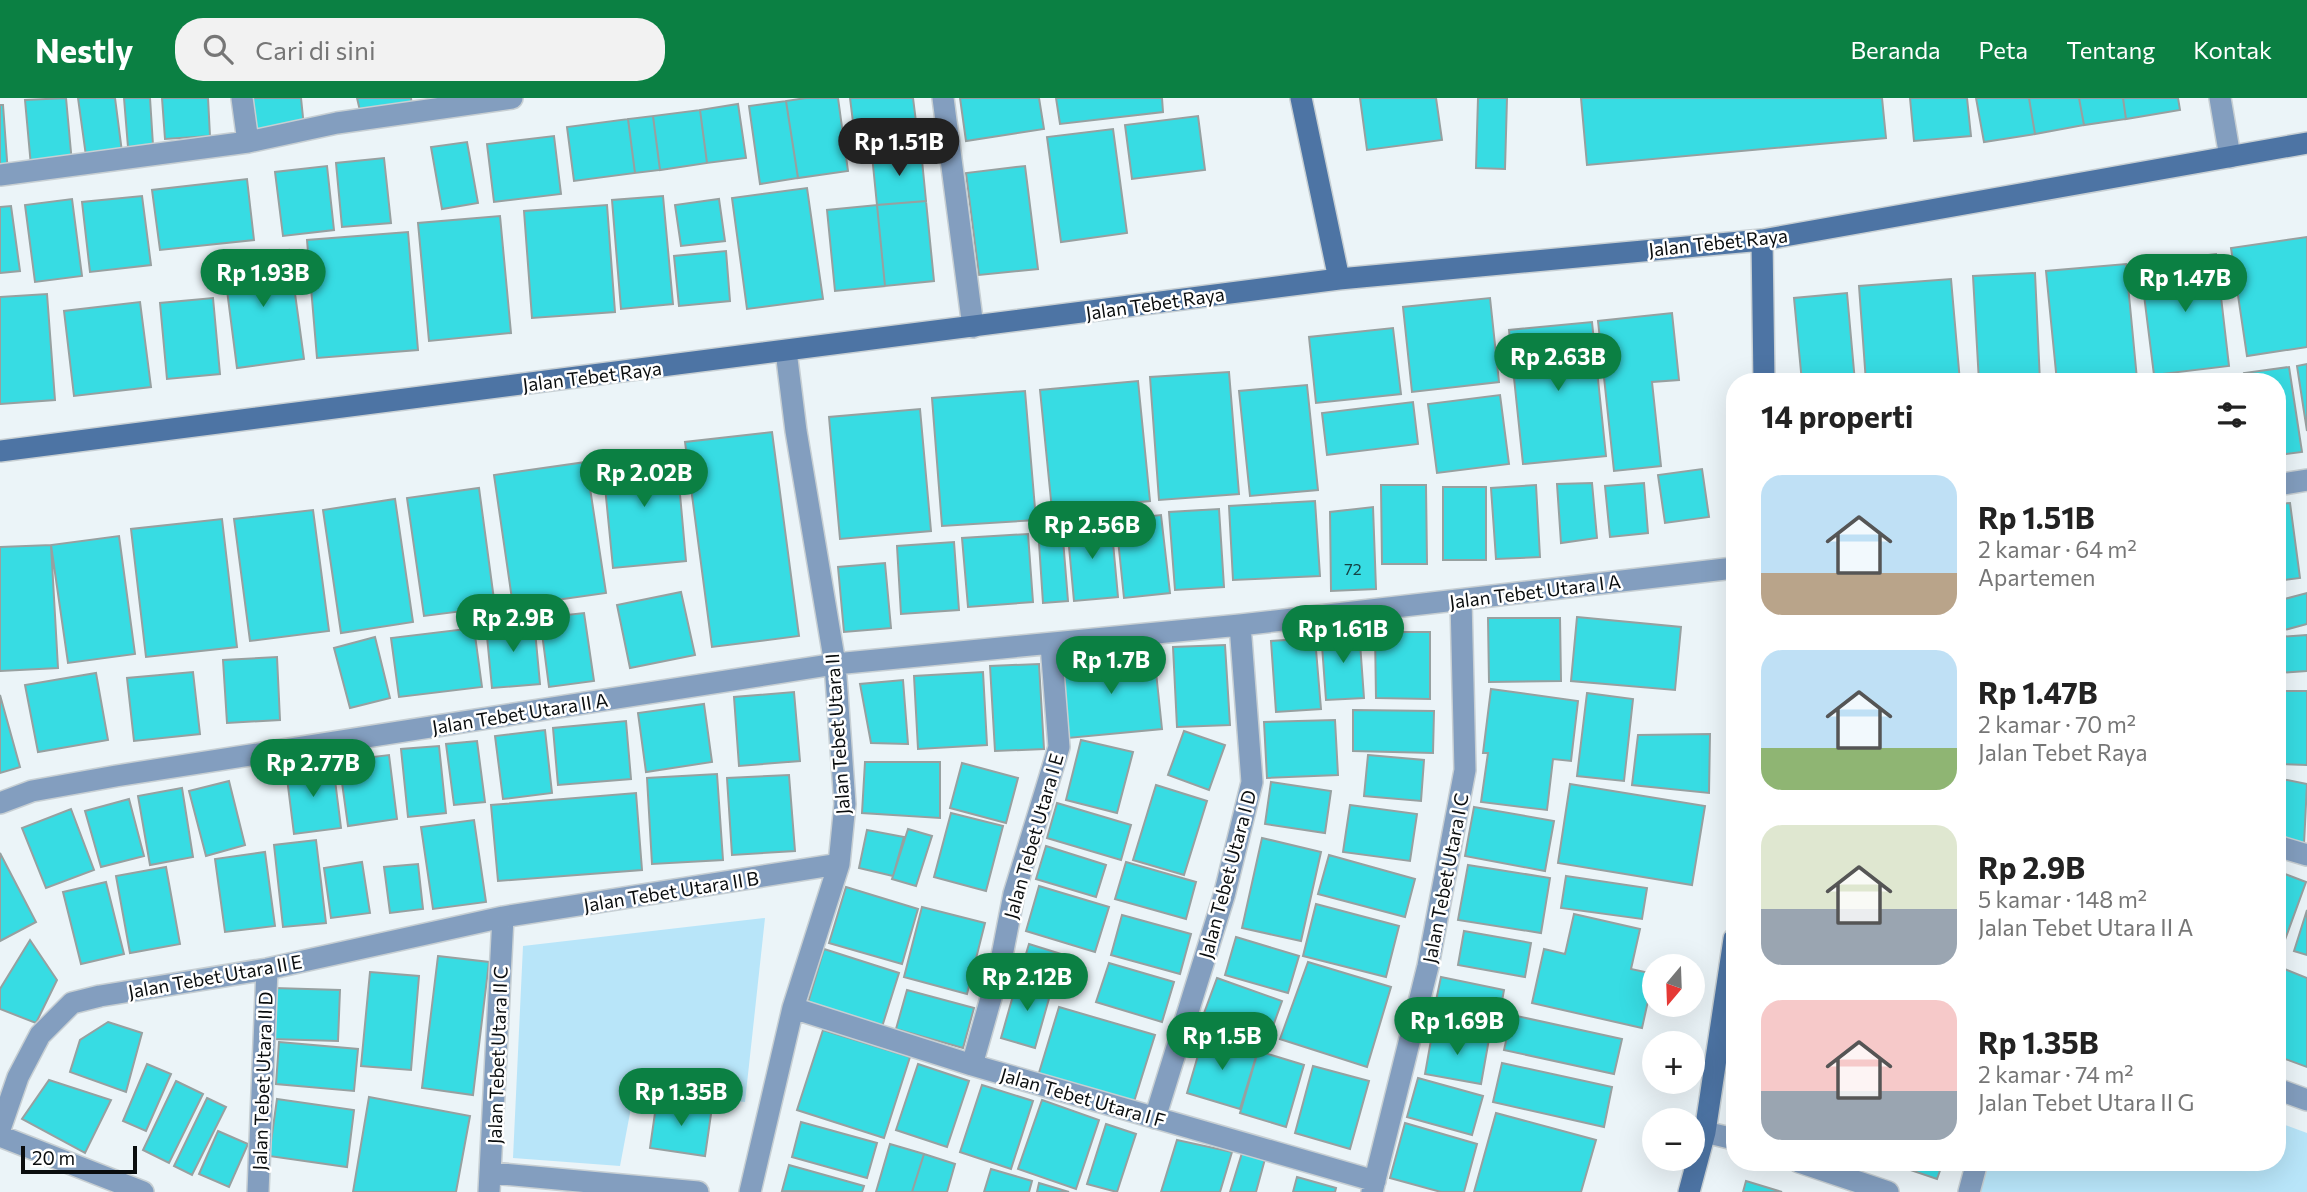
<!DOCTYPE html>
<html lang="id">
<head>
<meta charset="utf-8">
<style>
	:root { --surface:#fff; --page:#f2f2f2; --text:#222; --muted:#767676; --accent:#0b8043 }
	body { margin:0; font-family:Commissioner,sans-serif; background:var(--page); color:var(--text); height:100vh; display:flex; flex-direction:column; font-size:26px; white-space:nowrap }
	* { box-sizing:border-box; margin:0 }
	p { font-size:23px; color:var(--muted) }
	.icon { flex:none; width:38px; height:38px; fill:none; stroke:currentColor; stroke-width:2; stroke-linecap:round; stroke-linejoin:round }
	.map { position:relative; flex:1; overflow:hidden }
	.side { position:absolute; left:1726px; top:275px; width:560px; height:798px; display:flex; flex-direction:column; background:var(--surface); border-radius:28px; box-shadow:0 7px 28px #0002 }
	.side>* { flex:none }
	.needle { width:46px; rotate:199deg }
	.controls { position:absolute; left:1642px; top:856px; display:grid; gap:14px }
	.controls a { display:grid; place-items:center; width:63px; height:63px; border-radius:50%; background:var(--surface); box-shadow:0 7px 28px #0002; font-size:35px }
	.scale { position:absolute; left:21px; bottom:18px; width:116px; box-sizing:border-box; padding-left:7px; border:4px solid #0a0d0e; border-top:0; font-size:19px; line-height:24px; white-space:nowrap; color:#0a0d0e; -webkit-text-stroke:5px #fff; paint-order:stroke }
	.price { position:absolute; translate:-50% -60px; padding:0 16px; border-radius:24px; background:var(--accent); color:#fff; font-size:23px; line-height:46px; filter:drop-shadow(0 2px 4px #0008) }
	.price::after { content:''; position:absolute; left:50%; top:42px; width:21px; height:16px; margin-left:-10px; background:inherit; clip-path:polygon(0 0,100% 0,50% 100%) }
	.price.on { background:#222; color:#fff }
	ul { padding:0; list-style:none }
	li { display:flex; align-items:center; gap:21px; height:175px; padding:0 35px }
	li span { display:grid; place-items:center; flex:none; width:196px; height:140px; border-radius:21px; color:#555 }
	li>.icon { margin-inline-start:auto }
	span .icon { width:84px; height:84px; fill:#fffc; stroke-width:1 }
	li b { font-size:30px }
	h2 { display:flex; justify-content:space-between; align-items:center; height:84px; padding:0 35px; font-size:30px }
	header { display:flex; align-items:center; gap:42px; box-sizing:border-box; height:98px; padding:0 35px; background:var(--accent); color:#fff }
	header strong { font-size:33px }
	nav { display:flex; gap:38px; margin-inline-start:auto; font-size:24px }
	.search { width:490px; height:63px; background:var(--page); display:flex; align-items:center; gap:18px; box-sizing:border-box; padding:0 24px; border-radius:28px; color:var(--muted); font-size:26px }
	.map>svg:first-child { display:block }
</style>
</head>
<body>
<header>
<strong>Nestly</strong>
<div class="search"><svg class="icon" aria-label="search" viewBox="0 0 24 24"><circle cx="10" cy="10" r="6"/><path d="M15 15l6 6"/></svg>Cari di sini</div>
<nav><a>Beranda</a><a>Peta</a><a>Tentang</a><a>Kontak</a></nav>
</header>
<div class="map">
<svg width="2307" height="1094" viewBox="0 0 2307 1094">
	<rect width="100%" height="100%" fill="#ebf4f8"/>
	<path fill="#b8e5f9" d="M765,820L745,1004L634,994L620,1068L513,1060L523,848Z
		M2277,1024L2307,1035V1094H1975L1986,1064H2277Z"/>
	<path fill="#37dce3" stroke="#97a0a0" stroke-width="2" d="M66,0L72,65L31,68L25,2Z
		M78,0H115L122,54L86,58Z
		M124,0H150L153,47L128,49Z
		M162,0H208L210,38L165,41Z
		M248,0H301L304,29L252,35Z
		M357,0H411L412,8L361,17Z
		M806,0H838L848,73L798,80L786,3Z
		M850,0H913L918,40L856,48Z
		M960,0H1039L1044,31L966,43Z
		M1056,0H1162L1163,14L1060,26Z
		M1360,0H1436L1442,42L1367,52Z
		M1478,0H1507L1505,71L1476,70Z
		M1581,0H1882L1886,40L1587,67Z
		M1910,0H1967L1971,38L1914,43Z
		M1976,0H2029L2035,36L1984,44Z
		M2029,0H2079L2084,27L2035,36Z
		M2079,0H2123L2126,21L2084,27Z
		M2123,0H2178L2180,12L2126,21Z
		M786,3L798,80L760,86L749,8Z
		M738,6L746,60L707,65L700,12Z
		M0,7H3L8,76H0Z
		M700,12L707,65L660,72L653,18Z
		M653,18L660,72L635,75L628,21Z
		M1198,18L1205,72L1132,81L1125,27Z
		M628,21L635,75L574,83L567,29Z
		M1113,31L1127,135L1061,144L1047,39Z
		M554,38L561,96L494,104L487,46Z
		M467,44L478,105L442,111L431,49Z
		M921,52L926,103L877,107L872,57Z
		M384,60L391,125L342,129L336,65Z
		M327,68L334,132L283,138L275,74Z
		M1025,68L1038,171L979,177L966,75Z
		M247,81L254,142L160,152L152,92Z
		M807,90L823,201L747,211L732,100Z
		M142,98L151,167L90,174L82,104Z
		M663,98L673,206L621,211L612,102Z
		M72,101L82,178L35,184L25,107Z
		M719,101L725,143L681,148L675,107Z
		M926,103L934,183L885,188L877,107Z
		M607,107L615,214L532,220L524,113Z
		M877,107L885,188L835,193L827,112Z
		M11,108L20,173L0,175V109Z
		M500,118L511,235L429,243L418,125Z
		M408,134L418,252L317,260L307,142Z
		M2307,139V249L2247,258L2231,150Z
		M289,152L304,261L237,270L223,161Z
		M726,153L730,203L679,208L674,158Z
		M2216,156L2229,268L2154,277L2140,165Z
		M2126,166L2137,281L2057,284L2046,173Z
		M2035,175L2040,284H1979L1973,178Z
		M1951,181L1960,284H1866L1859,188Z
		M1847,195L1855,284H1802L1794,200Z
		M47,196L55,302L0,306V199Z
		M213,200L220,276L167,281L160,205Z
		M1490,200L1499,284L1412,294L1403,209Z
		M140,204L151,289L74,298L64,213Z
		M1672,215L1679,282L1652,284L1661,368L1614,373L1598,223Z
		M1592,224L1606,358L1523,366L1509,232Z
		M1393,230L1401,296L1316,305L1309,239Z
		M2307,266V333L2297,268Z
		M2289,269L2302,354L2277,357V284H2245L2244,275Z
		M1229,274L1239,396L1159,402L1150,279Z
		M1138,283L1150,403L1052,412L1040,292Z
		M1307,287L1318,392L1250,398L1239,293Z
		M1025,293L1036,422L942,428L932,300Z
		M1500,297L1509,366L1437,375L1428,306Z
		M1413,304L1418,346L1327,357L1322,315Z
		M920,311L931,433L840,441L829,319Z
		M772,334L799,538L712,549L685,344Z
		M676,352L686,463L613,470L602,358Z
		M586,364L606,495L513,508L494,377Z
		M1702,371L1709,419L1665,425L1658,377Z
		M1592,385L1597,440L1561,445L1557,386Z
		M1644,385L1648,435L1610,439L1605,388Z
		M1381,387H1426L1427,466H1382Z
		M1536,387L1540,459L1496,461L1491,390Z
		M1443,389H1486V462H1443Z
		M479,390L495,509L424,518L407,400Z
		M395,401L413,524L341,535L323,412Z
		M1315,403L1320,478L1233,482L1229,408Z
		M2290,405L2300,480L2277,483V406Z
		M1373,409L1376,491L1331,493L1330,414Z
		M1219,411L1224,489L1175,492L1169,414Z
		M313,412L329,533L250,543L234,421Z
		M1161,417L1170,495L1124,500L1116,422Z
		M222,421L237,549L146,559L131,431Z
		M1111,423L1118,499L1074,503L1067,427Z
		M1062,429L1068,503L1043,505L1038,430Z
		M1028,436L1033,504L968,509L962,440Z
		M119,438L135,556L68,565L51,447Z
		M954,444L959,512L901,516L897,448Z
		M51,447L58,570L0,573V449Z
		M885,465L891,530L844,534L838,469Z
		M681,494L695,557L630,570L617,507Z
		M2307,495V526L2277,534V503Z
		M584,515L594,583L549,589L540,520Z
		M1577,519L1681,529L1675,592L1571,583Z
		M1488,520H1560L1561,583L1489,584Z
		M534,522L540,586L492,590L486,528Z
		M474,530L482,589L399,599L391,540Z
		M1359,531L1364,600L1326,602L1321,534Z
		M1375,534H1430V601L1376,600Z
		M2307,537V573L2277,575V539Z
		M375,539L390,600L350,610L334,550Z
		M1315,540L1321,611L1276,614L1271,543Z
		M1225,547L1230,627L1177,629L1173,549Z
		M1154,555L1162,631L1068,640L1060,564Z
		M277,559L280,622L227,625L223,562Z
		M1039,566L1044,651L995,653L990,568Z
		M193,574L200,636L134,643L127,580Z
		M983,574L987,647L918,651L914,578Z
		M96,575L108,642L38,654L25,587Z
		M903,582L908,646L871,645L860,586Z
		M1491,591L1578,603L1571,663L1553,661L1547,712L1481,704L1488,655H1483Z
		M2277,593H2307V667L2277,666Z
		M794,594L800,663L739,668L734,599Z
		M1587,595L1633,601L1624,683L1577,678Z
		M0,597L20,669L0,675Z
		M704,606L712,664L646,674L638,615Z
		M1353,612L1434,613L1433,655L1353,653Z
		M1335,622L1338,677L1267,680L1264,624Z
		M626,623L631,681L558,687L553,630Z
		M545,632L552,695L503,701L495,638Z
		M1184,633L1225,647L1209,692L1168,677Z
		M1710,636L1709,695L1632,687L1638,637Z
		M1081,642L1133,654L1117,715L1066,702Z
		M477,643L485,704L454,707L446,646Z
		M439,648L446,715L408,719L401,651Z
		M389,657L397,721L348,728L339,663Z
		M1368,657L1424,662L1421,703L1364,698Z
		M865,664H940V720L862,715Z
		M962,665L1018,680L1006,725L950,710Z
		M333,666L341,730L294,736L286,672Z
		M717,676L723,762L652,766L647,680Z
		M789,677L795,753L732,757L727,680Z
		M2277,680L2307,686L2304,746L2277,741Z
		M229,683L245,747L206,758L189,693Z
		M1271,684L1331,693L1325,735L1265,726Z
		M1570,686L1705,708L1692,787L1558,765Z
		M1156,687L1207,703L1184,777L1133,762Z
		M182,690L193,759L150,767L138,698Z
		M636,695L642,772L498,783L491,707Z
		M129,701L144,758L101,769L85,713Z
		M1057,705L1131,727L1121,762L1047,740Z
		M1350,707L1417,716L1410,763L1343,754Z
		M1474,709L1554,723L1545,773L1465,758Z
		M71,711L94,772L46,790L22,730Z
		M951,715L1003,728L986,793L934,779Z
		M474,722L486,804L433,811L421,729Z
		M908,731L932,738L916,788L892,781Z
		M867,732L904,739L893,778L859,770Z
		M1262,740L1321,754L1301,843L1242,830Z
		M316,742L326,825L283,829L274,747Z
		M1046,748L1106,767L1096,799L1036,781Z
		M265,754L275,828L225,834L215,761Z
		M0,755L36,824L0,843Z
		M1329,757L1415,781L1405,819L1318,796Z
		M362,764L370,815L331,820L324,770Z
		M1126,764L1196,784L1186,821L1115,801Z
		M418,766L423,811L390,815L384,769Z
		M1468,767L1550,780L1541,835L1458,822Z
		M166,769L180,846L130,855L116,778Z
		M2277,773L2306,784L2282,850L2277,848Z
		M1566,778L1647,790L1642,821L1561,810Z
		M106,784L124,856L81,866L63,794Z
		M1039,788L1109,809L1095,854L1026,833Z
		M846,789L918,811L902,866L829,845Z
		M1316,806L1399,828L1386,879L1303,858Z
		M922,809L985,825L967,896L904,879Z
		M2307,812V857L2294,853Z
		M1574,816L1640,831L1631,871L1654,876L1642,930L1532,905L1544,851L1565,856Z
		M1122,817L1191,836L1180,876L1111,857Z
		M1464,833L1531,845L1525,879L1458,867Z
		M1236,839L1299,858L1288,895L1225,877Z
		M30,842L57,882L36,925L0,911V891Z
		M1029,846L1077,861L1070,884L1022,869Z
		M824,851L899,875L881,932L807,908Z
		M438,858L489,864L473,997L422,990Z
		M1308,864L1391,889L1367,969L1280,941Z
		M1109,865L1174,884L1162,924L1096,904Z
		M2277,868L2307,880V969L2277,958Z
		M370,874L419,878L411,972L361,968Z
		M1441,879L1504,892L1497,930L1433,917Z
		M1018,880L1052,890L1035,950L1001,940Z
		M1217,880L1282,903L1268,942L1203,918Z
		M274,890L340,892L338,943L272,941Z
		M907,892L974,910L963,950L896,931Z
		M1059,909L1155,937L1133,1007L1038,978Z
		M1512,917L1622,941L1614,976L1504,952Z
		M108,924L142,935L126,994L70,974L80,942Z
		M1433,931L1489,941L1481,986L1425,976Z
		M823,932L910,959L884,1040L797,1012Z
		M1204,937L1258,952L1240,1011L1187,995Z
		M279,944L358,951L354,993L276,986Z
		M1258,953L1304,967L1286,1029L1240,1015Z
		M1502,965L1612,989L1604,1029L1493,1004Z
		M147,966L171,976L146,1033L123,1023Z
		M918,966L969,983L947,1049L896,1032Z
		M1313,968L1369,983L1350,1051L1295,1035Z
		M1418,980L1483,998L1472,1037L1407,1019Z
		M49,982L111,1002L85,1055L22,1021Z
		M176,983L203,996L169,1065L143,1052Z
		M982,987L1033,1003L1011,1071L960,1054Z
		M369,999L470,1018L456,1094H353Z
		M207,1000L226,1009L192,1077L174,1068Z
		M277,1001L354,1012L347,1069L269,1058Z
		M657,1001L712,1009L705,1058L650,1050Z
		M1042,1002L1099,1022L1076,1091L1018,1071Z
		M1496,1015L1596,1042L1581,1094H1474Z
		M801,1024L877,1045L867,1080L792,1059Z
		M1405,1025L1477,1046L1464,1094H1441L1390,1080Z
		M1106,1026L1136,1036L1117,1094L1087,1086Z
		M218,1033L248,1046L229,1089L199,1076Z
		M1177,1042L1232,1054L1220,1094H1161Z
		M890,1046L924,1056L912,1094H876Z
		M1242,1055L1265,1061L1256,1094H1230Z
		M924,1056L955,1066L947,1094H912Z
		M1887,1064H1943L1937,1081Z
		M789,1067L864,1088L862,1094L782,1093Z
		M991,1071L1032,1083L1029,1094H984Z
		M1297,1079L1336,1090L1335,1094H1293Z
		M1746,1083L1782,1094H1743Z
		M1039,1085L1069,1094H1037Z"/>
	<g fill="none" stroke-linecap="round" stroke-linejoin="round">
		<g stroke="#c7cfd3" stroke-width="24">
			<path id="street" d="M242,0L248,44
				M943,0L973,229
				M2220,0L2230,59
				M0,77L248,44L337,25L512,0
				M2277,387L2307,382
				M0,705L32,693L116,678L835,566L1240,527L1734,470
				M2277,748L2307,757
				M793,910L972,967L1375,1083
				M972,967L1000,868L1014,796L1059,649L1051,547
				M2277,991L2307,1002
				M1155,1020L1224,798L1252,684L1240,527
				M0,1031L18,979L40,937L72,905L100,898L267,871L503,819L839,766
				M1705,1034L1734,1041
				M0,1038L143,1094
				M1799,1064L1888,1094
				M492,1075L698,1094
				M258,1094L267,871
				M489,1094L503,819
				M750,1094L793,910L839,766L845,706L835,566L796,333L786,253
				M1372,1094L1428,868L1465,672L1461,502
				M1969,1094L1977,1064"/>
		</g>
		<g stroke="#c7cfd3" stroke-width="24">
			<path id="secondary" d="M1301,0L1339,181
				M1762,142L1764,284
				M0,353L1339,181L1762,142L2307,45
				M1689,1094L1705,1034L1734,841"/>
		</g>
		<use href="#street" stroke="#839ebf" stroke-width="21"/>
		<use href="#secondary" stroke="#4d74a4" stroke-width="21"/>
	</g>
	<g text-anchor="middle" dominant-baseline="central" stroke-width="5" stroke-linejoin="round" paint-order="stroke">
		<g font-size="16" fill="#154143">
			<text x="1353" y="470">72</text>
		</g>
		<g font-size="19" fill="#0a0d0e" stroke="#fff">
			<text transform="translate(1718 144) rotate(-6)">Jalan Tebet Raya</text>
			<text transform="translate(1155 205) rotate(-8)">Jalan Tebet Raya</text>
			<text transform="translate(592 278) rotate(-7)">Jalan Tebet Raya</text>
			<text transform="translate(1535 493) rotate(-7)">Jalan Tebet Utara I A</text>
			<text transform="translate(520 615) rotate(-9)">Jalan Tebet Utara II A</text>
			<text transform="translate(837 636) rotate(-94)">Jalan Tebet Utara II</text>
			<text transform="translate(1033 738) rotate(-74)">Jalan Tebet Utara I E</text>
			<text transform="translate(1227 776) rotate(-75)">Jalan Tebet Utara I D</text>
			<text transform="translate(1445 780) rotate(-79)">Jalan Tebet Utara I C</text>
			<text transform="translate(671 793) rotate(-9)">Jalan Tebet Utara II B</text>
			<text transform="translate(215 878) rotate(-10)">Jalan Tebet Utara II E</text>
			<text transform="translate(497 957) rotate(-88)">Jalan Tebet Utara II C</text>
			<text transform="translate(262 983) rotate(-88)">Jalan Tebet Utara II D</text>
			<text transform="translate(1083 999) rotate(16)">Jalan Tebet Utara I F</text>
		</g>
	</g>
</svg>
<div class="controls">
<a><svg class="needle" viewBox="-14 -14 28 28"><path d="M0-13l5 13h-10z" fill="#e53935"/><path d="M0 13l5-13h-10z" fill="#767676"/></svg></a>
<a>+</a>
<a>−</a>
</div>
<div class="scale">20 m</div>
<b class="price on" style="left:899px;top:80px">Rp 1.51B</b>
<b class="price" style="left:263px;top:211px">Rp 1.93B</b>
<b class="price" style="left:2185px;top:216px">Rp 1.47B</b>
<b class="price" style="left:1558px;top:295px">Rp 2.63B</b>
<b class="price" style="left:644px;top:411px">Rp 2.02B</b>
<b class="price" style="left:1092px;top:463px">Rp 2.56B</b>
<b class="price" style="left:513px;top:556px">Rp 2.9B</b>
<b class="price" style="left:1343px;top:567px">Rp 1.61B</b>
<b class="price" style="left:1111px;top:598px">Rp 1.7B</b>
<b class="price" style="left:313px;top:701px">Rp 2.77B</b>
<b class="price" style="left:1027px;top:915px">Rp 2.12B</b>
<b class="price" style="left:1457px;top:959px">Rp 1.69B</b>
<b class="price" style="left:1222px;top:974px">Rp 1.5B</b>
<b class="price" style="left:681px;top:1030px">Rp 1.35B</b>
<section class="side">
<h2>14 properti<svg class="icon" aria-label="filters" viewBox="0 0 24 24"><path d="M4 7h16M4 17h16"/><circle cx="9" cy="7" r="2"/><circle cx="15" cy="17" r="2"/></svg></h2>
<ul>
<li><span style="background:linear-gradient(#bfe0f5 70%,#b9a48a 0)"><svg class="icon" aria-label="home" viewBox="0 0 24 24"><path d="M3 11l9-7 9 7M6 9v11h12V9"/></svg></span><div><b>Rp 1.51B</b><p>2 kamar · 64 m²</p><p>Apartemen</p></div></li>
<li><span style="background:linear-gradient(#bfe0f5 70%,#8fb573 0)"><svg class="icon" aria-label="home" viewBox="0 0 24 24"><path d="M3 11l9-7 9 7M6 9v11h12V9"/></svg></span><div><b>Rp 1.47B</b><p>2 kamar · 70 m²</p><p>Jalan Tebet Raya</p></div></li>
<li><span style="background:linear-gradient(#dfe7d0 60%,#9aa5b1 0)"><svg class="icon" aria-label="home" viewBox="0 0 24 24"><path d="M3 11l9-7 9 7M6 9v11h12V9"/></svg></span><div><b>Rp 2.9B</b><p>5 kamar · 148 m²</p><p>Jalan Tebet Utara II A</p></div></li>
<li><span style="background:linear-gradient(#f6c9c9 65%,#9aa5b1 0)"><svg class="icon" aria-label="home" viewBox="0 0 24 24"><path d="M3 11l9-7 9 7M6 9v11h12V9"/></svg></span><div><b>Rp 1.35B</b><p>2 kamar · 74 m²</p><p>Jalan Tebet Utara II G</p></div></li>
</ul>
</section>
</div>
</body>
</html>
